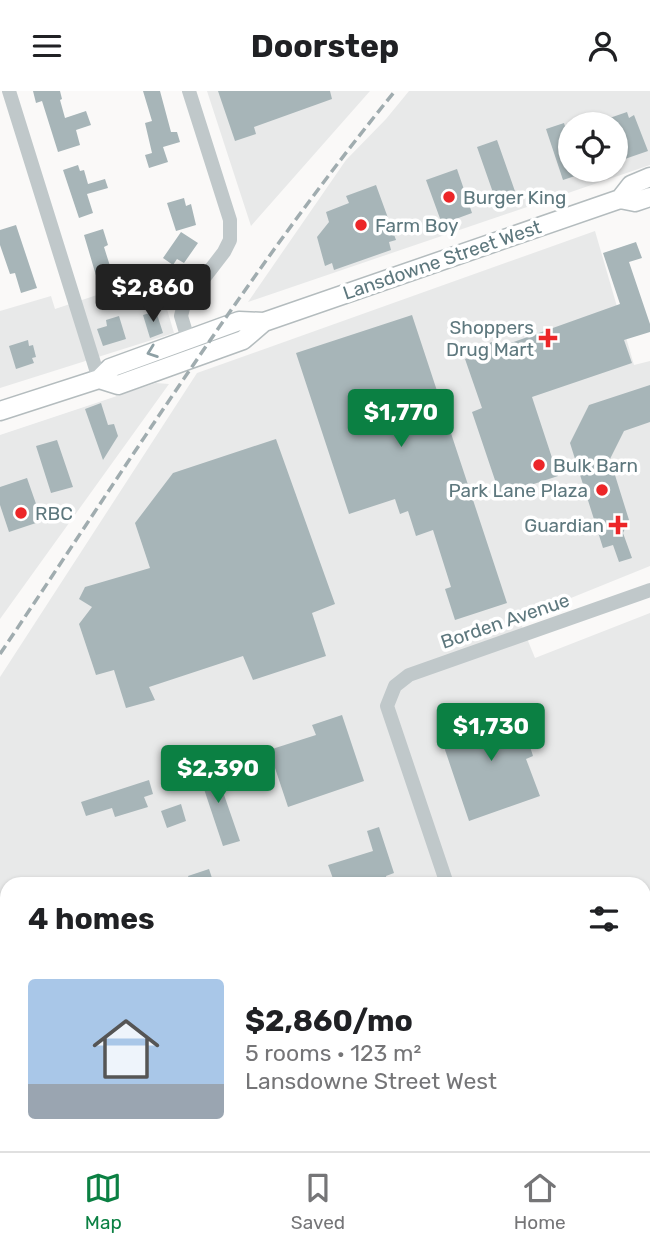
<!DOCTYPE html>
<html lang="en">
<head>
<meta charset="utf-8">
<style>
	:root { --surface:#fff; --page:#f6f6f6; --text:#202124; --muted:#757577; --line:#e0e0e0; --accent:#0b8043 }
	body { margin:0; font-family:Rubik,sans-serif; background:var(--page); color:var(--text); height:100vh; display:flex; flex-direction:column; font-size:26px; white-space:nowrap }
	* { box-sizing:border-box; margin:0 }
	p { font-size:23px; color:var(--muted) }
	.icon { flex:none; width:38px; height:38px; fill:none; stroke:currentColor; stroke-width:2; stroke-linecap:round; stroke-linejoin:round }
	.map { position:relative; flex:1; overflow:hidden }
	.panel { position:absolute; left:0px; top:786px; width:651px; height:275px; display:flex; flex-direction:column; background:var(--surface); border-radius:21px 21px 0 0; box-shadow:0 2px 5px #0004 }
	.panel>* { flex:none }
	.fabs { position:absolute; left:558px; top:21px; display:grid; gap:14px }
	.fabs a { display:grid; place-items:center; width:70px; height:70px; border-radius:50%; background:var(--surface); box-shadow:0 2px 5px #0004; font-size:35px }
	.price { position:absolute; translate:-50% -60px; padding:0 16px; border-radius:7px; background:var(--accent); color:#fff; font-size:23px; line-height:46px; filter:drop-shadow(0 2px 4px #0008) }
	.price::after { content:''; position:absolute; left:50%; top:42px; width:21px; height:16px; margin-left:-10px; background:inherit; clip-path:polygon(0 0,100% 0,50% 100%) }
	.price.selected { background:#222; color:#fff }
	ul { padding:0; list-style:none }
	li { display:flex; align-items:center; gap:21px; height:175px; padding:0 28px }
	li span { display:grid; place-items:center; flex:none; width:196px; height:140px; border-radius:7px; color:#555 }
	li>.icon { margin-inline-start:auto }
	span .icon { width:84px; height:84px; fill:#fffc; stroke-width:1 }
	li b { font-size:30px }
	h2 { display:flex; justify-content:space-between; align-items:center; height:84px; padding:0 28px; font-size:30px }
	header { display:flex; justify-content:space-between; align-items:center; height:91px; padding:0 28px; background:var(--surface); font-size:32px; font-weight:700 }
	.dock { display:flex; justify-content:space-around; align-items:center; height:98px; border-top:2px solid var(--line); background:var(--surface); font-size:19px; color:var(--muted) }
	.dock a { display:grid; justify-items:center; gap:4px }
	.dock .selected { color:var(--accent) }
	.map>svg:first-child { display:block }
</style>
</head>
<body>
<header><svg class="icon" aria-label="menu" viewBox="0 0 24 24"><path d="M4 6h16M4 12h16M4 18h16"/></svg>Doorstep<svg class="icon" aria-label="person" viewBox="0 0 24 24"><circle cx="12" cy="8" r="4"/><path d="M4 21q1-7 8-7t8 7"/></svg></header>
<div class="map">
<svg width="650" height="1060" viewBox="0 0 650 1060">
	<rect width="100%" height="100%" fill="#faf9f8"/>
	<path fill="#e8e9e9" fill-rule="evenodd" d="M207,0H370L251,135Z
		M409,0H650V74L248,211L346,69L386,28ZM570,33H616V79H570Z
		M595,140L634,274L650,270V475L519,528L535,567L650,522V1060H0V586L197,282ZM7,793H644V1054H7Z
		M157,184L174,242L0,297V220L51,205L55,218Z
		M156,292L169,293L0,528V344Z"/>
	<path fill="#a7b5b8" d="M33,0H60L62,8L60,9L65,27L86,20L91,34L76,39L80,54L58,61L42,10L36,12Z
		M143,0H160L171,41H177L180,51L163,56L168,71L149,77L145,64L152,62L145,32L152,30Z
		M218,0H330L332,8L254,36L256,43L235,50Z
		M627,21L629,27L634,24L648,60L619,70L616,61V33L595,32Z
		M564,32L570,52V79L590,80L563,89L546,38Z
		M497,49L517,106L497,113L477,56Z
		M78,74L80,80L84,79L88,93L105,88L108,97L87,103L93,122L79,127L63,79Z
		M457,78L472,122L442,133L426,89Z
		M376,94L396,149L389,151L391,159L334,179L332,172L325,175L317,146L329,131L326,121L349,112L346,105Z
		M184,107L186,115L191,113L196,134L176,140L167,112Z
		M16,134L37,197L21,202L15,182L10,183L0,154V139Z
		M103,138L108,154L104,156L116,194L100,198L84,144Z
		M181,141L198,152L184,172L177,168L173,174L163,167Z
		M636,151L642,167L629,171L650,233V241L624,249L632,272L532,306L558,385L500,404L472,321L482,317L465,268L476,264L474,258L492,251L494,258L620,213L603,162Z
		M156,220L163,242L150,247L143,224Z
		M412,224L507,512L455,529L445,498L451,496L433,439L416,445L408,420L400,423L395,408L349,423L296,262Z
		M119,225L126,248L103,255L97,238L107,235L106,229Z
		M28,249L29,255L33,254L36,266L32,267L34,272L16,278L9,255Z
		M650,294V331L624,340L610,368L629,429L623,442L632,467L619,471L613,454L603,457L570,352L589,314Z
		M101,312L108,334L114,333L118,345L103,369L85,318Z
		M276,348L335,513L312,522L326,565L253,589L243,565L149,596L155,609L126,617L114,579L96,584L79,533L92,516L79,508L85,496L150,477L135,432L173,382Z
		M57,349L73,396L51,402L36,355Z
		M27,387L42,430L9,441L0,414V396Z
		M517,615L533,665L526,668L540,705L469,730L439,641Z
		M342,624L364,690L288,716L269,659L316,644L312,634Z
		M213,672L240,750L223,755L197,677Z
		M149,689L153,703L144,706L148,716L115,726L112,717L86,725L81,711Z
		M181,713L186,730L167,737L161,720Z
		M379,736L394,782L386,785L387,789L375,793H335L328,774L373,760L367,740Z
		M209,778L214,793H191L188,785Z"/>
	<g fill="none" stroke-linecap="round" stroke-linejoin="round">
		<g stroke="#b4bcbe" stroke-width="21">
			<path id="major" d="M620,108L631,94L650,86
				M99,288L118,294L243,249L264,231L620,108L635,111L650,106
				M0,320L99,288L110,277L239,230L264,231"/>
		</g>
		<path stroke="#c0c8ca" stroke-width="14" d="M9,0L99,288
			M188,248L181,225L184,213L224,161L230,149V129L189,0
			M447,793L387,615L395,595L409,584L650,499
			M511,1054V1060
			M82,1060L86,1054"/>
		<use href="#major" stroke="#fff" stroke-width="18"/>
		<path stroke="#a0acaf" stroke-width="3.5" stroke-dasharray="10 5" stroke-linecap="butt" d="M0,563C128,373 250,178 395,0"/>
	</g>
	<defs><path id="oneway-chevron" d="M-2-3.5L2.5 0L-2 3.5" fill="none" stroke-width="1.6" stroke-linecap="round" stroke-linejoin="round" transform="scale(1.75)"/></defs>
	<use stroke="#8ea0a5" href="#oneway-chevron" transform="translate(152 261) rotate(160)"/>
	<g fill="#ec2628" stroke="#fff" stroke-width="2.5">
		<circle cx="449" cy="106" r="7"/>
		<circle cx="361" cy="134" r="7"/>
		<path d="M544.5 236.5h7v7h7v7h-7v7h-7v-7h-7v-7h7z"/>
		<circle cx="539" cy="374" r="7"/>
		<circle cx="602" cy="399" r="7"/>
		<circle cx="21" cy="422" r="7"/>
		<path d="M614.5 423.5h7v7h7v7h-7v7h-7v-7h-7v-7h7z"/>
	</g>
	<g text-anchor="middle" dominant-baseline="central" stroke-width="7" stroke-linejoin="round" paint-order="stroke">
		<g font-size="19" fill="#5e787e" stroke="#fff" text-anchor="start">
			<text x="463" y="106">Burger King</text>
			<text x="375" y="134">Farm Boy</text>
			<text x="534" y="236" text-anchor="end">Shoppers<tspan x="534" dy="22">Drug Mart</tspan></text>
			<text x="553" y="374">Bulk Barn</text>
			<text x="588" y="399" text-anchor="end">Park Lane Plaza</text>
			<text x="35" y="422">RBC</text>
			<text x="604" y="434" text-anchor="end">Guardian</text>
		</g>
		<g font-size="19" fill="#5e787e" stroke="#fff">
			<text transform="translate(442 169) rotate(-19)">Lansdowne Street West</text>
			<text transform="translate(505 530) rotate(-19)">Borden Avenue</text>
		</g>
	</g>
</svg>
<div class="fabs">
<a><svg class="icon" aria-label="locate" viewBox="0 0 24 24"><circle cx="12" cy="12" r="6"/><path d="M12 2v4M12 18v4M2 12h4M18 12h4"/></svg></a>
</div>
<b class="price selected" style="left:153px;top:233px">$2,860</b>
<b class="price" style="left:401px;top:358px">$1,770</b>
<b class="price" style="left:491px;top:672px">$1,730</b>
<b class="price" style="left:218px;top:714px">$2,390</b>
<section class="panel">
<h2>4 homes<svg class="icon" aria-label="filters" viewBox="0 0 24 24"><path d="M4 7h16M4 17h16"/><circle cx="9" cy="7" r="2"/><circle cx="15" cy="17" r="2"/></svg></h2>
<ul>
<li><span style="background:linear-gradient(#a9c7e8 75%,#9aa5b1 0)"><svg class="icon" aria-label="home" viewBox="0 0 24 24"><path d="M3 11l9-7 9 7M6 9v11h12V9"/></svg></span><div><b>$2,860/mo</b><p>5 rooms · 123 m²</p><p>Lansdowne Street West</p></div></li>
</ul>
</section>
</div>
<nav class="dock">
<a class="selected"><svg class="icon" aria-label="map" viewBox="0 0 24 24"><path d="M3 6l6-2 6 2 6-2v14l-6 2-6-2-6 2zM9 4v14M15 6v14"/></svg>Map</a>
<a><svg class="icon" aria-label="saved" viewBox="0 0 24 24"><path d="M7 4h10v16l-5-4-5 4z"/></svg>Saved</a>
<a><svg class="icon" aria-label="home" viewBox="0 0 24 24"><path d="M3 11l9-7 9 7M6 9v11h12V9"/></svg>Home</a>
</nav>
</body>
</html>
